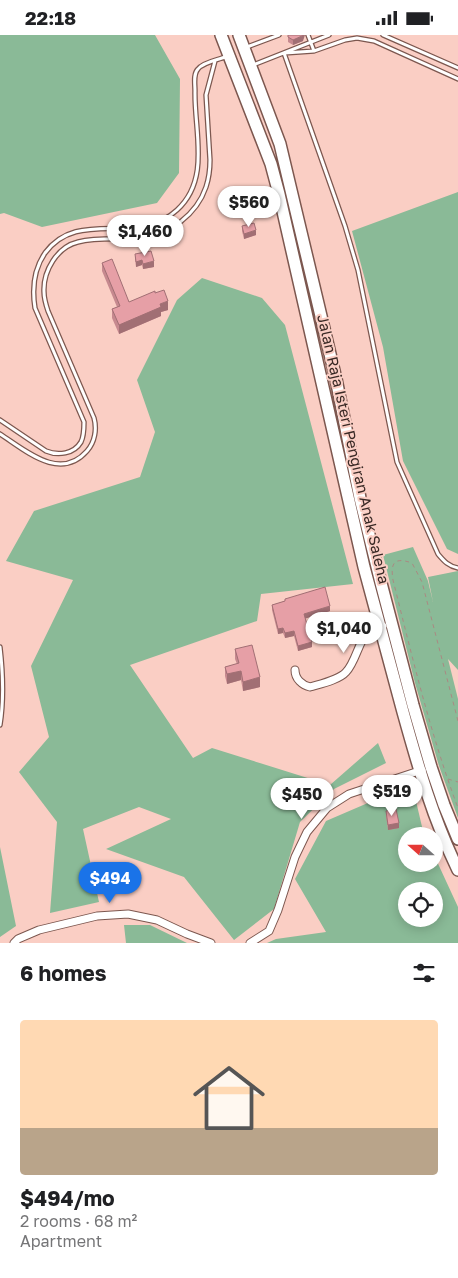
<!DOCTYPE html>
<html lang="en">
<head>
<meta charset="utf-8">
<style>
	:root { --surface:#fff; --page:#f6f6f6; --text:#202124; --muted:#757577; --line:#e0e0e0; --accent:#1a73e8 }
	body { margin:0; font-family:"Golos Text",sans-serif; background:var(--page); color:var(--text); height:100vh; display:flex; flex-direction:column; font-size:19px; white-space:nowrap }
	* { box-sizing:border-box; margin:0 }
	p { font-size:16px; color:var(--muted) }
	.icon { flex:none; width:28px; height:28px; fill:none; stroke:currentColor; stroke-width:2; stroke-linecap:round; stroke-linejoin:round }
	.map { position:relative; height:908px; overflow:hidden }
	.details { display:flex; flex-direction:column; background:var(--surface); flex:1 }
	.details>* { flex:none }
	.needle { width:32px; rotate:291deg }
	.controls { position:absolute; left:398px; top:792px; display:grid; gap:10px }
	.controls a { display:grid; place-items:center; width:45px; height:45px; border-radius:50%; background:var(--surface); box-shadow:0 2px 12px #0003; font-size:25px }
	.price { position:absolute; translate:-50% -42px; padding:0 11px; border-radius:18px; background:#fff; color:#222; font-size:16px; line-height:32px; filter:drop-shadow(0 1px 2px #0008) }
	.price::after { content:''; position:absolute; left:50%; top:30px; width:15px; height:11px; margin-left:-8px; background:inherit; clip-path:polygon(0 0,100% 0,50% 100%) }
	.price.selected { background:var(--accent); color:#fff }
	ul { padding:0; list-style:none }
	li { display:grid; align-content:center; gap:10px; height:265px; padding:0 20px }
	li+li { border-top:1px solid var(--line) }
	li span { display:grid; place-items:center; height:155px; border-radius:5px; color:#555 }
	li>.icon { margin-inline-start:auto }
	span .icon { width:90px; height:90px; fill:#fffc; stroke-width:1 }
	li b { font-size:21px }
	h2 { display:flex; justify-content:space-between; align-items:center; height:60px; padding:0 20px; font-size:21px }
	.status { display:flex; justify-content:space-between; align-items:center; height:35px; padding:0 25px; background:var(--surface); direction:ltr }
	.status svg { height:14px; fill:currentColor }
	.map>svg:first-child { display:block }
</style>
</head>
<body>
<div class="status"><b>22:18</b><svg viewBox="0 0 49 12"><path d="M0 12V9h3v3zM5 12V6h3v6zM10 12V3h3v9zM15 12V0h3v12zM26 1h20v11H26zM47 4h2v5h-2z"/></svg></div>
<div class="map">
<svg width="458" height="908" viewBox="0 0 458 908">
	<rect width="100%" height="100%" fill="#facec4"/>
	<path fill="#8aba97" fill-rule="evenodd" d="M0,0H155L180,44L179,138L157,168L42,192L4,178L0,179Z
		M458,157V519L447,514L403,426L383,312L352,196Z
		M202,243L262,263L285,290L353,549L261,559L257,586L130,630L193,723L212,713L330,750L378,708L386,728L334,754L300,787L274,874L234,905L184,842L106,814L171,784L139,772L83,794L99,867L50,878L57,787L19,737L49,702L31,631L73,545L6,526L34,476L140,442L155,397L137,345L177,265Z
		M413,512L428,546L433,567L428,542L458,536V635L448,624L458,664V783L439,731L415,648L383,520Z
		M412,749L423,796L425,801H406V829H434V820L458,872V908H267L276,904L326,897L295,844L326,786ZM406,856H434V884H406Z
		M0,812L16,891L0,902Z
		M124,890H150L187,908H126Z"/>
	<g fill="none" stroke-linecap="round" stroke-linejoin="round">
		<g stroke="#7c574f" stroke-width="5.5">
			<path id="service" d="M308,0L314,16
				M383,0L458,33
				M247,12L279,0
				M284,18L345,191L358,235L397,427L438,519C444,526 448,531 458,533
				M285,18L314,16L345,5L357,3L374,6L458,44
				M253,30L329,0
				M0,385L46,416C58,421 74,419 81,407C84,401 84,393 84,387L35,273C32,254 34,234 45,218C79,172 136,213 177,175C211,144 194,96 195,56C195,49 193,39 198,34C203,27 218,25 225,22
				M0,399C25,415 60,447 87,416C95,407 97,394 94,383L48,276C46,270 44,264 44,257C43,236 57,212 78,207C98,202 120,205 140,203C169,201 197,179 206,152C209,143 210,134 210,125L206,60L215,26
				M0,612C3,638 4,665 0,690"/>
		</g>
		<g stroke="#7c574f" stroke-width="9">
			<path id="minor" d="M295,635C295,644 302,650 310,652C320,649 339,645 346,637C356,627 359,604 369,596C373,593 379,592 383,591
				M14,908L18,904L39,895L97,881L128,879L157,885L187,899L211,908
				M250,908L269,896L278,875L295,822L307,797L327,773L349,759L422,735"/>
		</g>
		<g stroke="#7c574f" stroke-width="14">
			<path id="primary" d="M221,0L271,129L279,159L364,532C377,581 390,629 403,677C418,731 433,784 458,835
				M239,0L280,109L336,344L360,463L381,548L413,670L431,732L444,770L458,804"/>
		</g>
		<path stroke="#aa8982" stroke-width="1" stroke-dasharray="4 4" stroke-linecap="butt" d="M458,686L422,547L412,528C395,522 390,527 393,545C412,621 430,698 458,773
			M448,744L458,747"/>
		<use href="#service" stroke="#fff" stroke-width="3"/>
		<use href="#minor" stroke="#fff" stroke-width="7"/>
		<use href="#primary" stroke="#fff" stroke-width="11"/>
	</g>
	<path fill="#c6898f" d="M288,0L303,6L293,10L288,7Z
		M242,191L256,200L244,204L242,196Z
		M135,219L154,232L143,234L142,230L136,232L135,224Z
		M102,228L129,267L168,275L161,277V281L119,299L112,283V274L117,272L102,236Z
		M285,564L330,576L305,583L312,612L298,616L294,601L285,603L283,598L278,599L272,575V570L285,566Z
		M235,614L260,652L243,656L241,645L227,649L225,641V632L237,629L235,624Z
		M386,776L399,793L388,795L386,781Z"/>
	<path fill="#a16f74" d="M304,0H305L303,6L293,10V5Z
		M256,195V200L244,204V199Z
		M142,225V230L136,232V227Z
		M154,226V232L143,234V229Z
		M168,266V275L161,277V281L119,299V290L160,269Z
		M330,571V576L304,584V579Z
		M283,593V598L278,599V594Z
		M294,596V601L285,603V598Z
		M312,607V612L298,616V611Z
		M241,636V645L227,649V639Z
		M260,642V652L243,656V647Z
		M399,788V793L388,795V790Z"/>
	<path fill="#e69fa6" stroke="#a16f74" d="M288,0H304L293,5L288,2Z
		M254,188L256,195L244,199L242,191Z
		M151,216L154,226L143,229L142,225L136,227L135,219Z
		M112,224L129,267L155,256V258L164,255L168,266L160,269L161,272L119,290L112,274L120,271L102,228Z
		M325,552L330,571L304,579L312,607L298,611L294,596L285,598L283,593L278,594L272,570L285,566V564Z
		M252,610L260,642L243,647L241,636L227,639L225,632L239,628L235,614Z
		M396,774L399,788L388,790L386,776Z"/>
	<g text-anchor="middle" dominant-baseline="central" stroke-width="4" stroke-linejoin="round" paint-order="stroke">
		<g font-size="15" fill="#392925" stroke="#facec4">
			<text transform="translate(354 414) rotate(77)">Jalan Raja Isteri Pengiran Anak Saleha</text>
		</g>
	</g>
</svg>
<div class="controls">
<a><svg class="needle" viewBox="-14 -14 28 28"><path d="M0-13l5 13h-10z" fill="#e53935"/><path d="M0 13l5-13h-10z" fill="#757577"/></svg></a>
<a><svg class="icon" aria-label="locate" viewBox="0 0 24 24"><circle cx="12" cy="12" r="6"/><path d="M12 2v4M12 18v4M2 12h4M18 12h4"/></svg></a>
</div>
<b class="price" style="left:249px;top:193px">$560</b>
<b class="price" style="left:145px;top:222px">$1,460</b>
<b class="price" style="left:344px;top:619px">$1,040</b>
<b class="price" style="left:392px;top:782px">$519</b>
<b class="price" style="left:302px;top:785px">$450</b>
<b class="price selected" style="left:110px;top:869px">$494</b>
</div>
<section class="details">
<h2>6 homes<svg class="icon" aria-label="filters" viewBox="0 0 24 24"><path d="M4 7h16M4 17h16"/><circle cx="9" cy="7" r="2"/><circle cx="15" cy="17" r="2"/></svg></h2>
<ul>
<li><span style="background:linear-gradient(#ffd9b3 70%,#b9a48a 0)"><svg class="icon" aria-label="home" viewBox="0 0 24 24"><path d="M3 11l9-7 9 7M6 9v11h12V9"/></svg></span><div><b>$494/mo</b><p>2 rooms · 68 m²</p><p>Apartment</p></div></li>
</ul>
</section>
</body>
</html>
